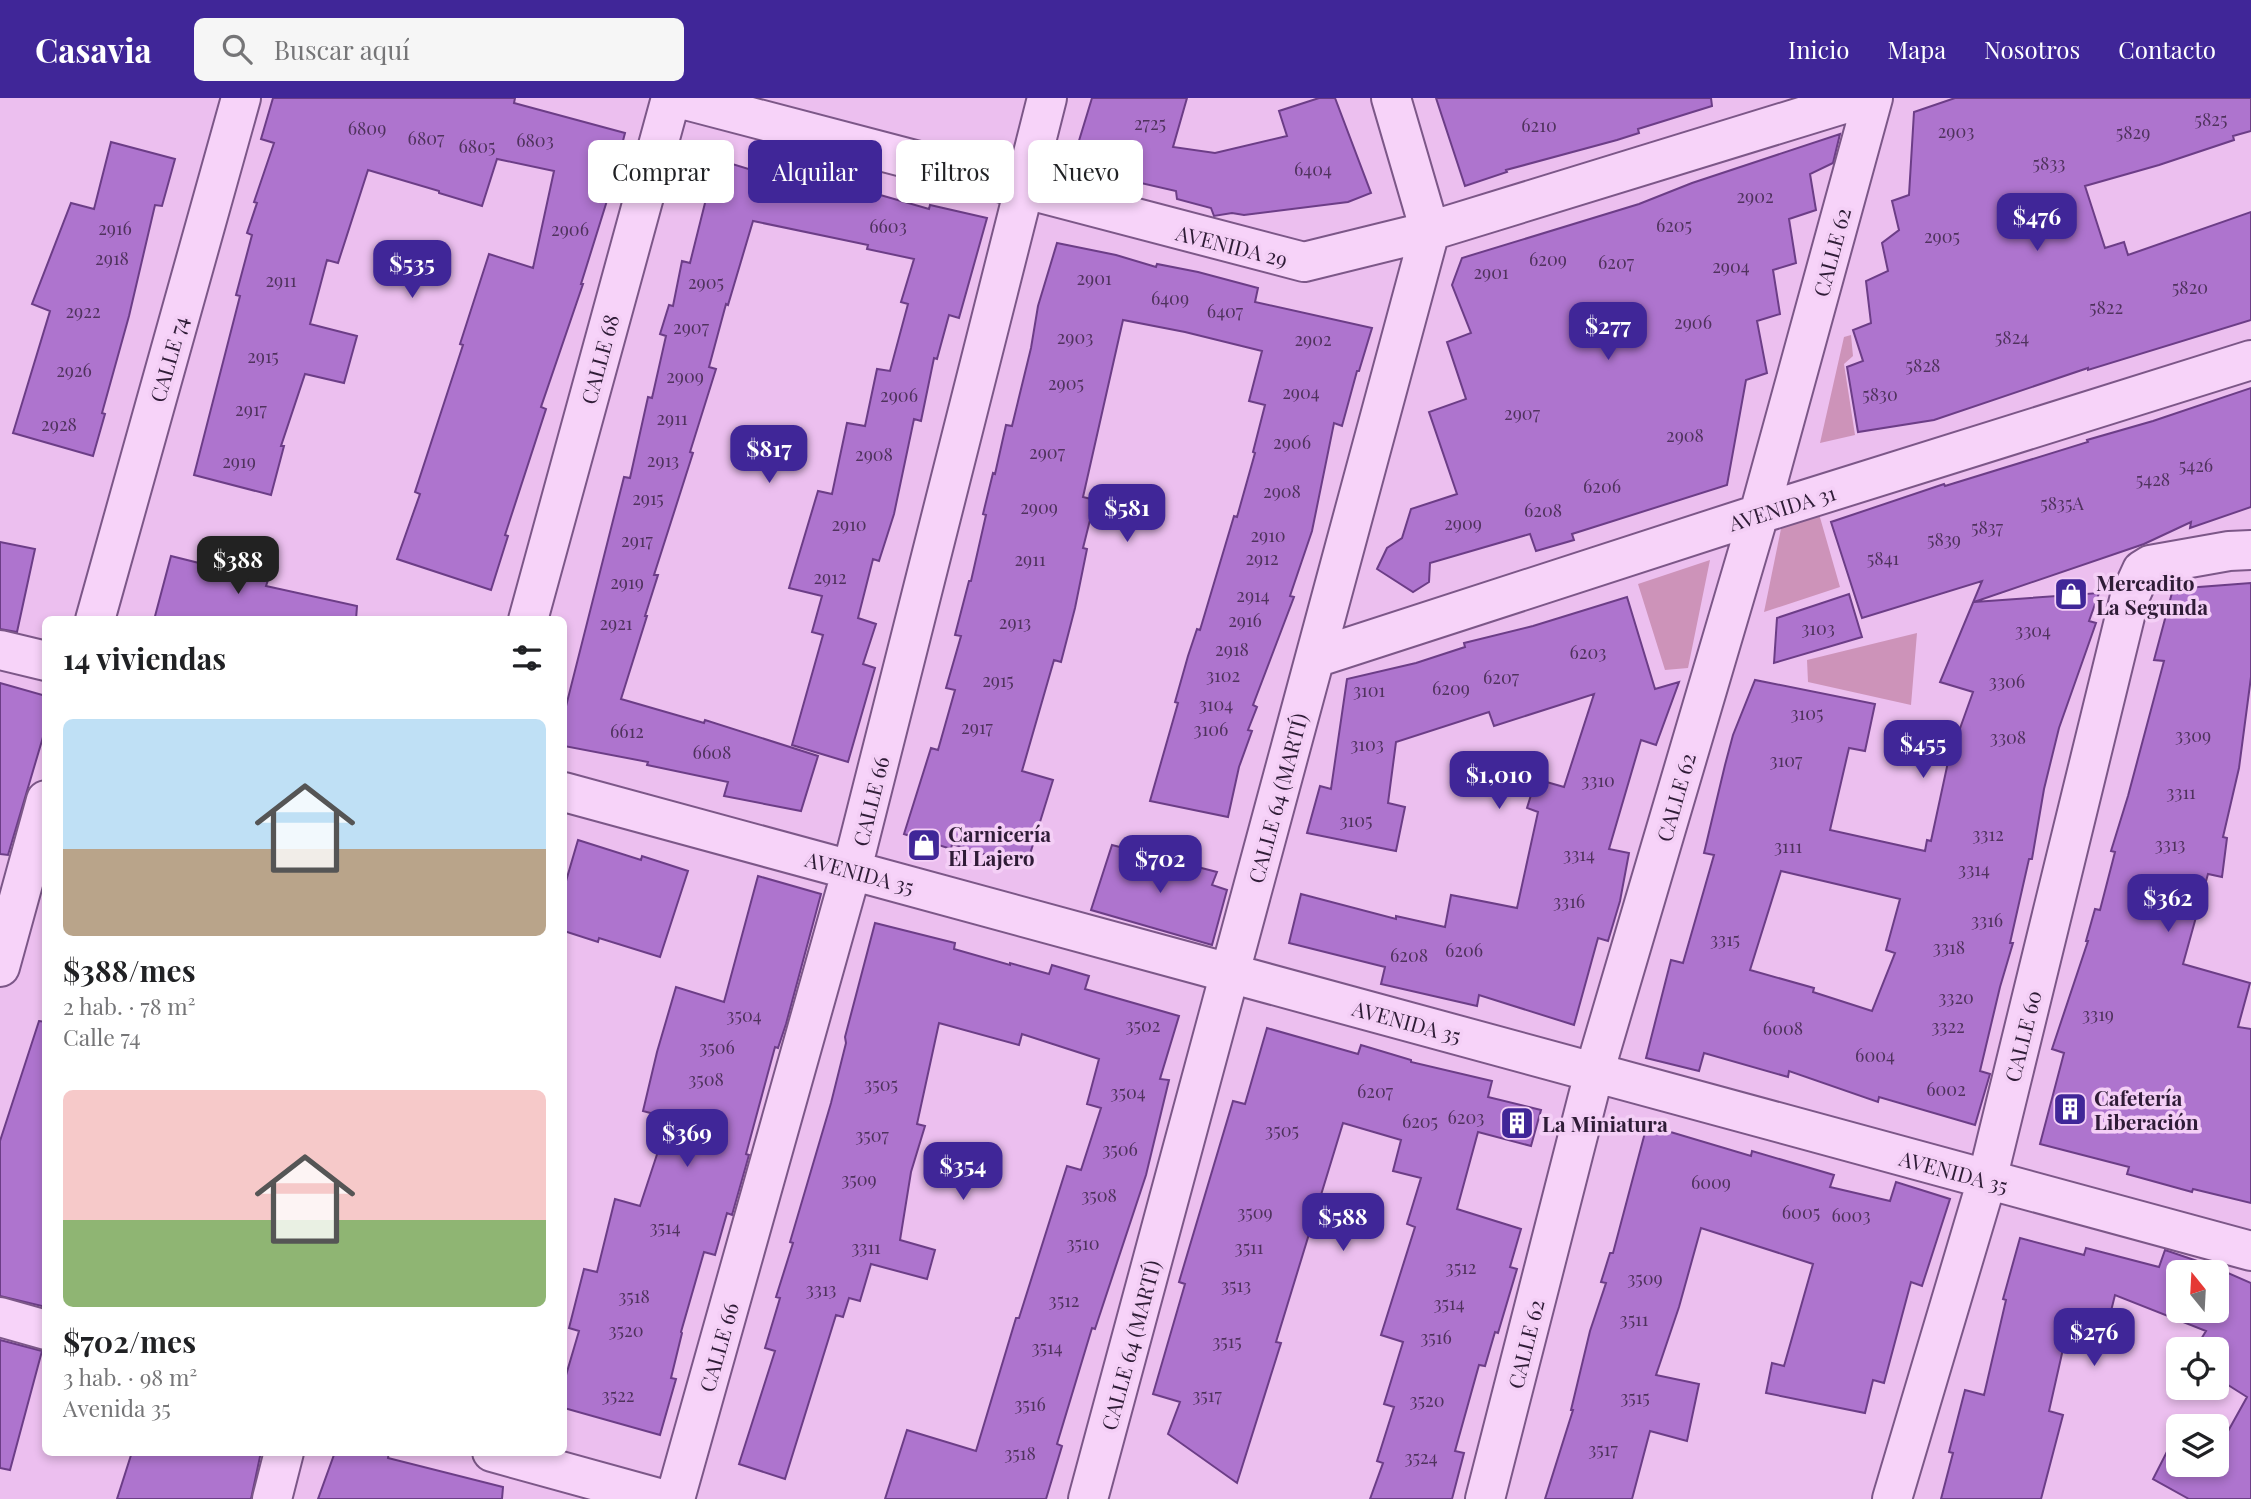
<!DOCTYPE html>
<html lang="es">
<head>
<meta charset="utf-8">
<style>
	:root { --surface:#fff; --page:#f6f6f6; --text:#202124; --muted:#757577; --accent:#402698 }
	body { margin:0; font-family:"Playfair Display",serif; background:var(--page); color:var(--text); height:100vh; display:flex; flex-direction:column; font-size:26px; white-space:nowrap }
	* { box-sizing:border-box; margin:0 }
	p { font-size:23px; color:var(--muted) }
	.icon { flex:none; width:38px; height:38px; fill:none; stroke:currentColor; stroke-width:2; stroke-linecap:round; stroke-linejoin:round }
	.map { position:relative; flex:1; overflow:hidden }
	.drawer { position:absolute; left:42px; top:518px; width:525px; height:840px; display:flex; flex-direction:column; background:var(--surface); border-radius:10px; box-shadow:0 4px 10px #0003 }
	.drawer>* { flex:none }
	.hud { position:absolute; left:588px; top:42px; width:665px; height:63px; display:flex; gap:14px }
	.needle { width:46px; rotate:342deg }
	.tools { position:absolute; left:2166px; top:1162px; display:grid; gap:14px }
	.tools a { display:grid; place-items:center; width:63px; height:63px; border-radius:10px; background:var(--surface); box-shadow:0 4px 10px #0003; font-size:35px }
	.price { position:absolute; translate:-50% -60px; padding:0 16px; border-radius:14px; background:var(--accent); color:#fff; font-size:23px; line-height:46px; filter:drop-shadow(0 2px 4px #0008) }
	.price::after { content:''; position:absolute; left:50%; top:42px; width:21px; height:16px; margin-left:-10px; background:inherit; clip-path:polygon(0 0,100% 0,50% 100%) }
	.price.selected { background:#222; color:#fff }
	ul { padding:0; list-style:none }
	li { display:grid; align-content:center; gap:14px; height:371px; padding:0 21px }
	li span { display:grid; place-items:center; height:217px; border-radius:10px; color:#555 }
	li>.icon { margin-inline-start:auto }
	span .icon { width:126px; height:126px; fill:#fffc; stroke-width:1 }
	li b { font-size:30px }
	h2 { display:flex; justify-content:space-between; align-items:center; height:84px; padding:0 21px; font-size:30px }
	.tag { padding:0 24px; border-radius:10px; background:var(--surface); box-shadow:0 4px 10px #0003; font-size:24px; line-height:63px }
	.tag.selected { background:var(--accent); color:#fff }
	header { display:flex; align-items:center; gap:42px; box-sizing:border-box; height:98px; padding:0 35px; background:var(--accent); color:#fff }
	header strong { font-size:33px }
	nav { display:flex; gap:38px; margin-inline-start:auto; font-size:24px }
	.search { width:490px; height:63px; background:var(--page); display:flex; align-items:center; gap:18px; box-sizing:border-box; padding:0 24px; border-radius:10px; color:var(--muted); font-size:26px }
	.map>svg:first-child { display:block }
</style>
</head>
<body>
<header>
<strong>Casavia</strong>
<div class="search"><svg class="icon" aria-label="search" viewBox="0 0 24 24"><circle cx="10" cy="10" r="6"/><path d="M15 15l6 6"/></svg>Buscar aquí</div>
<nav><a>Inicio</a><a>Mapa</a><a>Nosotros</a><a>Contacto</a></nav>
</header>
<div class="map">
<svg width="2251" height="1401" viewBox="0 0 2251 1401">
	<rect width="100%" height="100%" fill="#ecbfef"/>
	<path fill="#cd93b9" d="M1851,237L1853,258L1844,266L1855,337L1820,345L1844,239Z
		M1819,416L1840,489L1764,514L1782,426Z
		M1710,462L1688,570L1665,572L1638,486Z
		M1917,535L1911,607L1808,584L1807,562Z"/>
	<path fill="#ae74ce" stroke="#6c3d87" stroke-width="2" fill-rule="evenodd" d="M273,0H515L514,5L625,35L610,93L581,186H583L541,309L546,311L505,437L508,438L491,492L397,461L420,396L415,394L463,247L460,246L489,156L533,170L554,73L497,61L482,108L439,95V93L368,72L338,165L327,162L310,226L357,238L344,285L305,276L281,348H284L271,397L194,377L240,198L236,197L252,137L247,135L257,105L254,104L274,45L261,41Z
		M1092,0H1187L1173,49L1215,55L1287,38L1279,13L1319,0H1335L1371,95L1348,104L1244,117L1232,115L1214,118L1211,110L1177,101L1176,93L1071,69Z
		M1436,0H1711L1712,8L1638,31L1639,35L1617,42L1506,72L1507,74L1465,88Z
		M1955,0H2251V33L2233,38L2234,42L2159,67L2085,88L2105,150L2124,144L2128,157L2251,114V222L2088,272V270L1934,322L1858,334L1847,269L1863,263L1853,232L1871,225L1866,183L1888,173L1882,145L1899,132L1892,103L1909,97L1914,14Z
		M1840,36L1833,65L1810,76L1816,112L1789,121L1796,165L1773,172L1780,216L1757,223L1767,275L1746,282L1727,387L1572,436L1574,442L1536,453L1530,436L1430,465L1429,484L1413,494L1377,471L1387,450L1402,440L1411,411L1457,396L1429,314L1466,301L1447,244L1471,235L1452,187L1462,160L1639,106L1692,85Z
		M111,44L175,61L162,108L155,107L129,218L102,315L105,316L93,358L13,335L50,213L32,206L71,105L94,111Z
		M716,61L784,82L786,73L834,87L835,84L929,111L930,107L987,120L959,220L949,217L937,261L934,260L921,323L914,321L894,416L879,463L873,461L858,520L876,526L863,566L875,570L848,664L792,647L823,537L812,534L822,498L789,490L818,393L832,396L847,325L865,328L877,271L890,273L908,206L901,204L914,161L867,151L868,147L753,123L728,207L726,206L709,269L716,271L690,354L693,355L654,477H658L645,518H647L621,601L704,625L705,622L818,658L801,713L724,698L728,684L647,667L648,664L564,648V616L624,379L630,380L648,299L652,300L666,238L660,236L669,207L673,208L682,163L690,165Z
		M1057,145L1116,157L1156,169L1157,166L1198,174L1258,190L1255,204L1372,230L1359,273H1357L1342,328L1334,325L1312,433L1290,498L1294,499L1253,607L1257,609L1248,632L1252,633L1239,669L1228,719L1150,703L1178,605L1175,604L1188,558L1197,531L1200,532L1234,418L1237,419L1255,355L1253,354L1265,307L1249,303L1262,253L1185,234L1123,222L1083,399L1095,402L1083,450L1087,451L1075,510L1061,564L1054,562L1022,673L1053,682L1026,769L952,746L951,751L904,736L931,650L938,652L955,592L946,590L961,538L955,537L969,483H971L986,417L983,416L993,375L995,376L1006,327L1012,328L1031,250L1038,208Z
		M2251,290V409L2190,430L2191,424L2144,446L1974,504L2099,495L2089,523L2096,525L2059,630L2044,691L2032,761H2029L2010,845H2013L2000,889L1980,973L1990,976L1975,1027L1879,999L1878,1004L1789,973L1788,979L1704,955L1699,973L1646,960L1671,862L1683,865L1714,757L1704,755L1725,667L1733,637L1755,582L1875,606L1865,653L1849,650L1830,732L1925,753L1927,742L1931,743L1948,664L1973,594L1940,584L1982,483L1862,520L1831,424L1944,386L1945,388L2088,344L2087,342L2153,323ZM1781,773L1900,801L1886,852L1895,855L1872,913L1813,894L1814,890L1750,872Z
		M0,444L35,451L17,534L0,531Z
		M241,457L273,467L266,488L357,508L356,522H154L171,458L235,474Z
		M2251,485V579L2239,670L2223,739L2227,740L2222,779L2208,776L2183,866L2250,885L2238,929L2251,931V1105L2193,1091L2192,1094L2127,1076L2129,1069L2040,1046L2064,955L2052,951L2088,843H2086L2095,811L2100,812L2115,754L2111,753L2128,698L2164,563L2154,562L2173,491Z
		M1849,496L1862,539L1774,565L1777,520Z
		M1627,499L1655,591L1679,584L1656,647L1641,642L1609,751L1629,755L1620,803L1608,843L1598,840L1574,927L1479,897L1477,908L1381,886L1385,869L1289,845L1301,796L1396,821V818L1445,829L1451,797L1517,810L1538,714L1527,710L1536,681L1564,689L1594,596L1494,628L1489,614L1396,644L1388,705L1405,709L1396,753L1307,735L1320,688L1331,691L1347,581L1416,565L1465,549L1464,545L1533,528Z
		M0,585L46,598V629L8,757L0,756Z
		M578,742L641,762L642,758L688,773L660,859L599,840L598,844L564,833V790Z
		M1112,747L1217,774L1212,787L1227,792L1212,847L1091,812Z
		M758,778L821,796L786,926L778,950L775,949L746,1056L749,1057L732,1117L727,1115L715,1157L704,1154L681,1234L682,1235L671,1280L676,1281L660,1337L564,1310V1284L579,1233L569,1230L584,1171L597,1174L615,1101L640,1108L669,1020L643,1013L657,954L676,889L724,904Z
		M875,825L955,845L954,851L1010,867V865L1049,876L1052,867L1089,878L1085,891L1179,918L1160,981L1169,982L1146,1077L1095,1231L1092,1230L1057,1346L1062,1348L1046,1401H885L907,1332L976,1353L1016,1220H1019L1067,1068L1081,1072L1101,1010L1087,1006L1099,961L1022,936L1019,947L939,925L917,1026L925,1028L911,1074L900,1142L935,1152L927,1181L871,1166L860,1203L849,1200L843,1219L836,1217L785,1381L739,1366L775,1253L765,1250L780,1200L776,1199L793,1145L790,1144L831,1005L846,945L845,939Z
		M39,923L46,924V1209L0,1198V1043Z
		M1267,930L1358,956L1361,947L1411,962V964L1492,983L1488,999L1541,1012L1531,1048L1478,1034L1457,1111L1521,1131L1510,1169L1517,1171L1498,1235L1495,1234L1485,1268L1479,1267L1455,1353L1464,1355L1452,1401H1370L1383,1365L1377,1363L1394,1309L1384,1306L1403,1244L1381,1237L1415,1129L1407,1126L1421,1080L1393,1073L1401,1042L1343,1025L1276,1244L1281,1245L1237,1385L1168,1336L1180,1304L1153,1296L1185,1186L1179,1184L1233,1003L1245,1006Z
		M1647,1027L1751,1058L1752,1053L1834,1077L1830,1089L1890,1103L1896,1084L1950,1101L1922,1188L1911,1184L1884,1285L1873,1282L1865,1315L1766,1295L1772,1265L1784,1268L1813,1166L1701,1130L1679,1209L1656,1277L1699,1286L1687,1343L1650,1333L1632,1401H1545L1573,1312H1571L1590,1233L1606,1185L1601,1184L1610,1155H1613Z
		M2020,1140L2084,1157L2086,1150L2159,1169L2165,1152L2212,1168L2251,1185V1401H2189L2153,1381L2174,1340L2179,1343V1367H2217V1353L2247,1299L2217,1280V1251H2195L2206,1233L2115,1197L2107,1229L2070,1220L2049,1313L2063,1317L2041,1401H1941L1953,1355L1949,1354L1965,1292L1984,1297L2006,1202L2003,1201ZM2179,1174H2217V1213H2179Z
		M0,1242L42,1253L10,1372L0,1370Z
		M132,1354H261L251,1401H117Z
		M335,1354H389L388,1360L503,1389L502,1401H318Z"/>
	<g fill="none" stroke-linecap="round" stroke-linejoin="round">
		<g stroke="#7c5788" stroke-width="42">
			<path id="street" d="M678,0L1304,164L1430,133L1863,0
				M95,522L241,0
				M528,522L671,0
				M0,552L46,563
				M1315,560L1759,416L2251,262
				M564,694L2251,1153
				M0,869L46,702
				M0,1219L46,1232
				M492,1354L662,1401
				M272,1401L284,1354
				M675,1401L852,771L1047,0
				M1088,1401L1430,133L1391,0
				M1485,1401L1594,975L1759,416L1873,0
				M1892,1401L1987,1082L2130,498L2142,472L2150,467L2229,453L2251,452"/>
		</g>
		<use href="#street" stroke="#f7d3f9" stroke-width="38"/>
	</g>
	<defs>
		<g id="shop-square" transform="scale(1.75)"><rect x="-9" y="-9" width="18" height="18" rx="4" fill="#402698" stroke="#f4cff6"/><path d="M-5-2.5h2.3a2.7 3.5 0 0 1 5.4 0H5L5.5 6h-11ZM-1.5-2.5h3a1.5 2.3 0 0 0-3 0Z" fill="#fff"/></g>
		<g id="building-square" transform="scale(1.75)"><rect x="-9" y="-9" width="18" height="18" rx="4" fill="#402698" stroke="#f4cff6"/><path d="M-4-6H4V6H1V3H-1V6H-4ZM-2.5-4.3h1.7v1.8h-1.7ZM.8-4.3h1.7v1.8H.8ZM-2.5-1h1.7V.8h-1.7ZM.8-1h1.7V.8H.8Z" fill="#fff"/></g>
	</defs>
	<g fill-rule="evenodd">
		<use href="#shop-square" x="2071" y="496"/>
		<use href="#shop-square" x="924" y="747"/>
		<use href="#building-square" x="2070" y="1011"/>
		<use href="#building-square" x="1517" y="1025"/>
	</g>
	<g text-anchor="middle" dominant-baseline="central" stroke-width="7" stroke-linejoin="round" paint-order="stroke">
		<g font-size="18" fill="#4f325d">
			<text x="2211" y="21">5825</text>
			<text x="1150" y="25">2725</text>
			<text x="1539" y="27">6210</text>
			<text x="367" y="30">6809</text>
			<text x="1956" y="33">2903</text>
			<text x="2133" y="34">5829</text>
			<text x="426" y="40">6807</text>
			<text x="535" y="42">6803</text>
			<text x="477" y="48">6805</text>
			<text x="2049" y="65">5833</text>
			<text x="1313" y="71">6404</text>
			<text x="1755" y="98">2902</text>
			<text x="1674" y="127">6205</text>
			<text x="888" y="128">6603</text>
			<text x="115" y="130">2916</text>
			<text x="570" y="131">2906</text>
			<text x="1942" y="138">2905</text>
			<text x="112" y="160">2918</text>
			<text x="1548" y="161">6209</text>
			<text x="1616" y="164">6207</text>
			<text x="1731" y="168">2904</text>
			<text x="1491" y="174">2901</text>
			<text x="1094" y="180">2901</text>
			<text x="281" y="182">2911</text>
			<text x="706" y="184">2905</text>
			<text x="2190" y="189">5820</text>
			<text x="1170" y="200">6409</text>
			<text x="2106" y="209">5822</text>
			<text x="83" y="213">2922</text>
			<text x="1225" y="213">6407</text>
			<text x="1693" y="224">2906</text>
			<text x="691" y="229">2907</text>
			<text x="1075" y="239">2903</text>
			<text x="2012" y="239">5824</text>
			<text x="1313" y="241">2902</text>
			<text x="263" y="258">2915</text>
			<text x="1923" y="267">5828</text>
			<text x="74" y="272">2926</text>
			<text x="685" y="278">2909</text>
			<text x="1066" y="285">2905</text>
			<text x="1301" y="294">2904</text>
			<text x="1880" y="296">5830</text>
			<text x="899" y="297">2906</text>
			<text x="251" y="311">2917</text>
			<text x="1522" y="315">2907</text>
			<text x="672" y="320">2911</text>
			<text x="59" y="326">2928</text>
			<text x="1685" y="337">2908</text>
			<text x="1292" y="344">2906</text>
			<text x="1047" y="354">2907</text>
			<text x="874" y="356">2908</text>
			<text x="663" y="362">2913</text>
			<text x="239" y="363">2919</text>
			<text x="2196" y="367">5426</text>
			<text x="2153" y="381">5428</text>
			<text x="1602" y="388">6206</text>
			<text x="1282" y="393">2908</text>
			<text x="648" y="400">2915</text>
			<text x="2062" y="405">5835A</text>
			<text x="1039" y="409">2909</text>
			<text x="1543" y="412">6208</text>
			<text x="1463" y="425">2909</text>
			<text x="849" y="426">2910</text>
			<text x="1987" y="429">5837</text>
			<text x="1268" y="437">2910</text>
			<text x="1944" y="441">5839</text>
			<text x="637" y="442">2917</text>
			<text x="1262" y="460">2912</text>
			<text x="1883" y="460">5841</text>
			<text x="1030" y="461">2911</text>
			<text x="830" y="479">2912</text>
			<text x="627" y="484">2919</text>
			<text x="1253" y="497">2914</text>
			<text x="1245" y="522">2916</text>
			<text x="1015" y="524">2913</text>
			<text x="616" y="525">2921</text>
			<text x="1818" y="530">3103</text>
			<text x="2033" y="532">3304</text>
			<text x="1232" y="551">2918</text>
			<text x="1588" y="554">6203</text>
			<text x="1223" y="577">3102</text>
			<text x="1501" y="579">6207</text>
			<text x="998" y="582">2915</text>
			<text x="2007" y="583">3306</text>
			<text x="1451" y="590">6209</text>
			<text x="1369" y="592">3101</text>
			<text x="1216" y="606">3104</text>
			<text x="1807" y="615">3105</text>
			<text x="977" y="629">2917</text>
			<text x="1211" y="631">3106</text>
			<text x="627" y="633">6612</text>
			<text x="2193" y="637">3309</text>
			<text x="2008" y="639">3308</text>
			<text x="1367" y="646">3103</text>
			<text x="712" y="654">6608</text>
			<text x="1786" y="662">3107</text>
			<text x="1598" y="682">3310</text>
			<text x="2181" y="694">3311</text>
			<text x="1356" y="722">3105</text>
			<text x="1988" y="736">3312</text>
			<text x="2170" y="746">3313</text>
			<text x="1788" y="748">3111</text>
			<text x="1579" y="756">3314</text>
			<text x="1974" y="771">3314</text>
			<text x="1569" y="803">3316</text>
			<text x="1987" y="822">3316</text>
			<text x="1725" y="841">3315</text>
			<text x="1949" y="849">3318</text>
			<text x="1464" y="852">6206</text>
			<text x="1409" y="857">6208</text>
			<text x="1956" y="899">3320</text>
			<text x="2098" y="916">3319</text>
			<text x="744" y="917">3504</text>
			<text x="1143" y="927">3502</text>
			<text x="1948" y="928">3322</text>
			<text x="1783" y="930">6008</text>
			<text x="717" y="949">3506</text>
			<text x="1875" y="957">6004</text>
			<text x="706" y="981">3508</text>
			<text x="881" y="986">3505</text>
			<text x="1946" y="991">6002</text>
			<text x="1375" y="993">6207</text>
			<text x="1128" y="994">3504</text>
			<text x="1466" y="1019">6203</text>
			<text x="1420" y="1023">6205</text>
			<text x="1282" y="1032">3505</text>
			<text x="872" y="1037">3507</text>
			<text x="1120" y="1051">3506</text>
			<text x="859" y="1081">3509</text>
			<text x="1711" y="1084">6009</text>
			<text x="1099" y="1097">3508</text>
			<text x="1255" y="1114">3509</text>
			<text x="1801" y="1114">6005</text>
			<text x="1851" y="1117">6003</text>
			<text x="665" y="1129">3514</text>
			<text x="1083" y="1145">3510</text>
			<text x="866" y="1149">3311</text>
			<text x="1249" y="1149">3511</text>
			<text x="1461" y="1169">3512</text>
			<text x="1645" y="1180">3509</text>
			<text x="1236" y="1187">3513</text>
			<text x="821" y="1191">3313</text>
			<text x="634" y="1198">3518</text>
			<text x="1064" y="1202">3512</text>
			<text x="1449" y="1205">3514</text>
			<text x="1634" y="1221">3511</text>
			<text x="626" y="1232">3520</text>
			<text x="1436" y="1239">3516</text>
			<text x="1227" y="1243">3515</text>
			<text x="1047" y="1249">3514</text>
			<text x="618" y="1297">3522</text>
			<text x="1207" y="1297">3517</text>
			<text x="1635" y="1299">3515</text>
			<text x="1427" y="1302">3520</text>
			<text x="1030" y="1306">3516</text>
			<text x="1603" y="1351">3517</text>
			<text x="1020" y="1355">3518</text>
			<text x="1421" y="1359">3524</text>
		</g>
		<g font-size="21" fill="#2f1c37" stroke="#f4cff6">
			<text transform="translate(1232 147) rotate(14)">AVENIDA 29</text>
			<text transform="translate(1831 154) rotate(-75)">CALLE 62</text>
			<text transform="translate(168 261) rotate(-74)">CALLE 74</text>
			<text transform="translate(599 261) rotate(-75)">CALLE 68</text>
			<text transform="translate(1782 409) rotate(-17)">AVENIDA 31</text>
			<text transform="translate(1675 699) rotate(-74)">CALLE 62</text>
			<text transform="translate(1277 700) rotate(-75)">CALLE 64 (MARTÍ)</text>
			<text transform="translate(870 703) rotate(-76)">CALLE 66</text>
			<text transform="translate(860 774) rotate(15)">AVENIDA 35</text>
			<text transform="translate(1407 923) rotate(15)">AVENIDA 35</text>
			<text transform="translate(2022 938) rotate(-76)">CALLE 60</text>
			<text transform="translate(1954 1073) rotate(15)">AVENIDA 35</text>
			<text transform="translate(1525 1246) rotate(-76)">CALLE 62</text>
			<text transform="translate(1130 1247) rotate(-75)">CALLE 64 (MARTÍ)</text>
			<text transform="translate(718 1249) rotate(-74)">CALLE 66</text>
		</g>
		<g font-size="21" font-weight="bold" fill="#2f1c37" stroke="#f4cff6" text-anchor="start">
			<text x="2096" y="484">Mercadito<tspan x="2096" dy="24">La Segunda</tspan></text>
			<text x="948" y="735">Carnicería<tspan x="948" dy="24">El Lajero</tspan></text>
			<text x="2094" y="999">Cafetería<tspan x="2094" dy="24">Liberación</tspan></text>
			<text x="1542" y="1025">La Miniatura</text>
		</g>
	</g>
</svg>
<div class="tools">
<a><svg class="needle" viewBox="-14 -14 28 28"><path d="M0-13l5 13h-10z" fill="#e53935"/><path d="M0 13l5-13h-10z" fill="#757577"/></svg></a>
<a><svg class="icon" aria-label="locate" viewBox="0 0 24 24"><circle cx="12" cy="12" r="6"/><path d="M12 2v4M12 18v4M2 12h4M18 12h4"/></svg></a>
<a><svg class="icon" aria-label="layers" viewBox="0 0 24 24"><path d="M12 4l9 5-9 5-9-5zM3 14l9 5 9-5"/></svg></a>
</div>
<b class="price" style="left:2037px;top:155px">$476</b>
<b class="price" style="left:412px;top:202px">$535</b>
<b class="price" style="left:1608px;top:264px">$277</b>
<b class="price" style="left:769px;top:387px">$817</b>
<b class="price" style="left:1127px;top:446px">$581</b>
<b class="price selected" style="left:238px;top:498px">$388</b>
<b class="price" style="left:1923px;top:682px">$455</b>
<b class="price" style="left:1499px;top:713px">$1,010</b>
<b class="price" style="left:1160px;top:797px">$702</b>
<b class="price" style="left:2168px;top:836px">$362</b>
<b class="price" style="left:687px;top:1071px">$369</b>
<b class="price" style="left:963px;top:1104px">$354</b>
<b class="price" style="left:1343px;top:1155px">$588</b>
<b class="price" style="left:2094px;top:1270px">$276</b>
<div class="hud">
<a class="tag">Comprar</a>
<a class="tag selected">Alquilar</a>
<a class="tag">Filtros</a>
<a class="tag">Nuevo</a>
</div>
<section class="drawer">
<h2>14 viviendas<svg class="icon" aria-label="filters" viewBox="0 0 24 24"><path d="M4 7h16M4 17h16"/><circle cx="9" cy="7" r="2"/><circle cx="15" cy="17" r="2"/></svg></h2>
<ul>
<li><span style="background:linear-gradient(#bfe0f5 60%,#b9a48a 0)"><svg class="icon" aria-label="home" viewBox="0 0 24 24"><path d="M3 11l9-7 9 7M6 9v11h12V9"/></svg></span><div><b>$388/mes</b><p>2 hab. · 78 m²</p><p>Calle 74</p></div></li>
<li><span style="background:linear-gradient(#f6c9c9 60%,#8fb573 0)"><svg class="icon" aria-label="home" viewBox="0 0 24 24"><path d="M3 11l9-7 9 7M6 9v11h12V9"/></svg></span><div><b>$702/mes</b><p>3 hab. · 98 m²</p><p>Avenida 35</p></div></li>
</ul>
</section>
</div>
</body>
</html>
